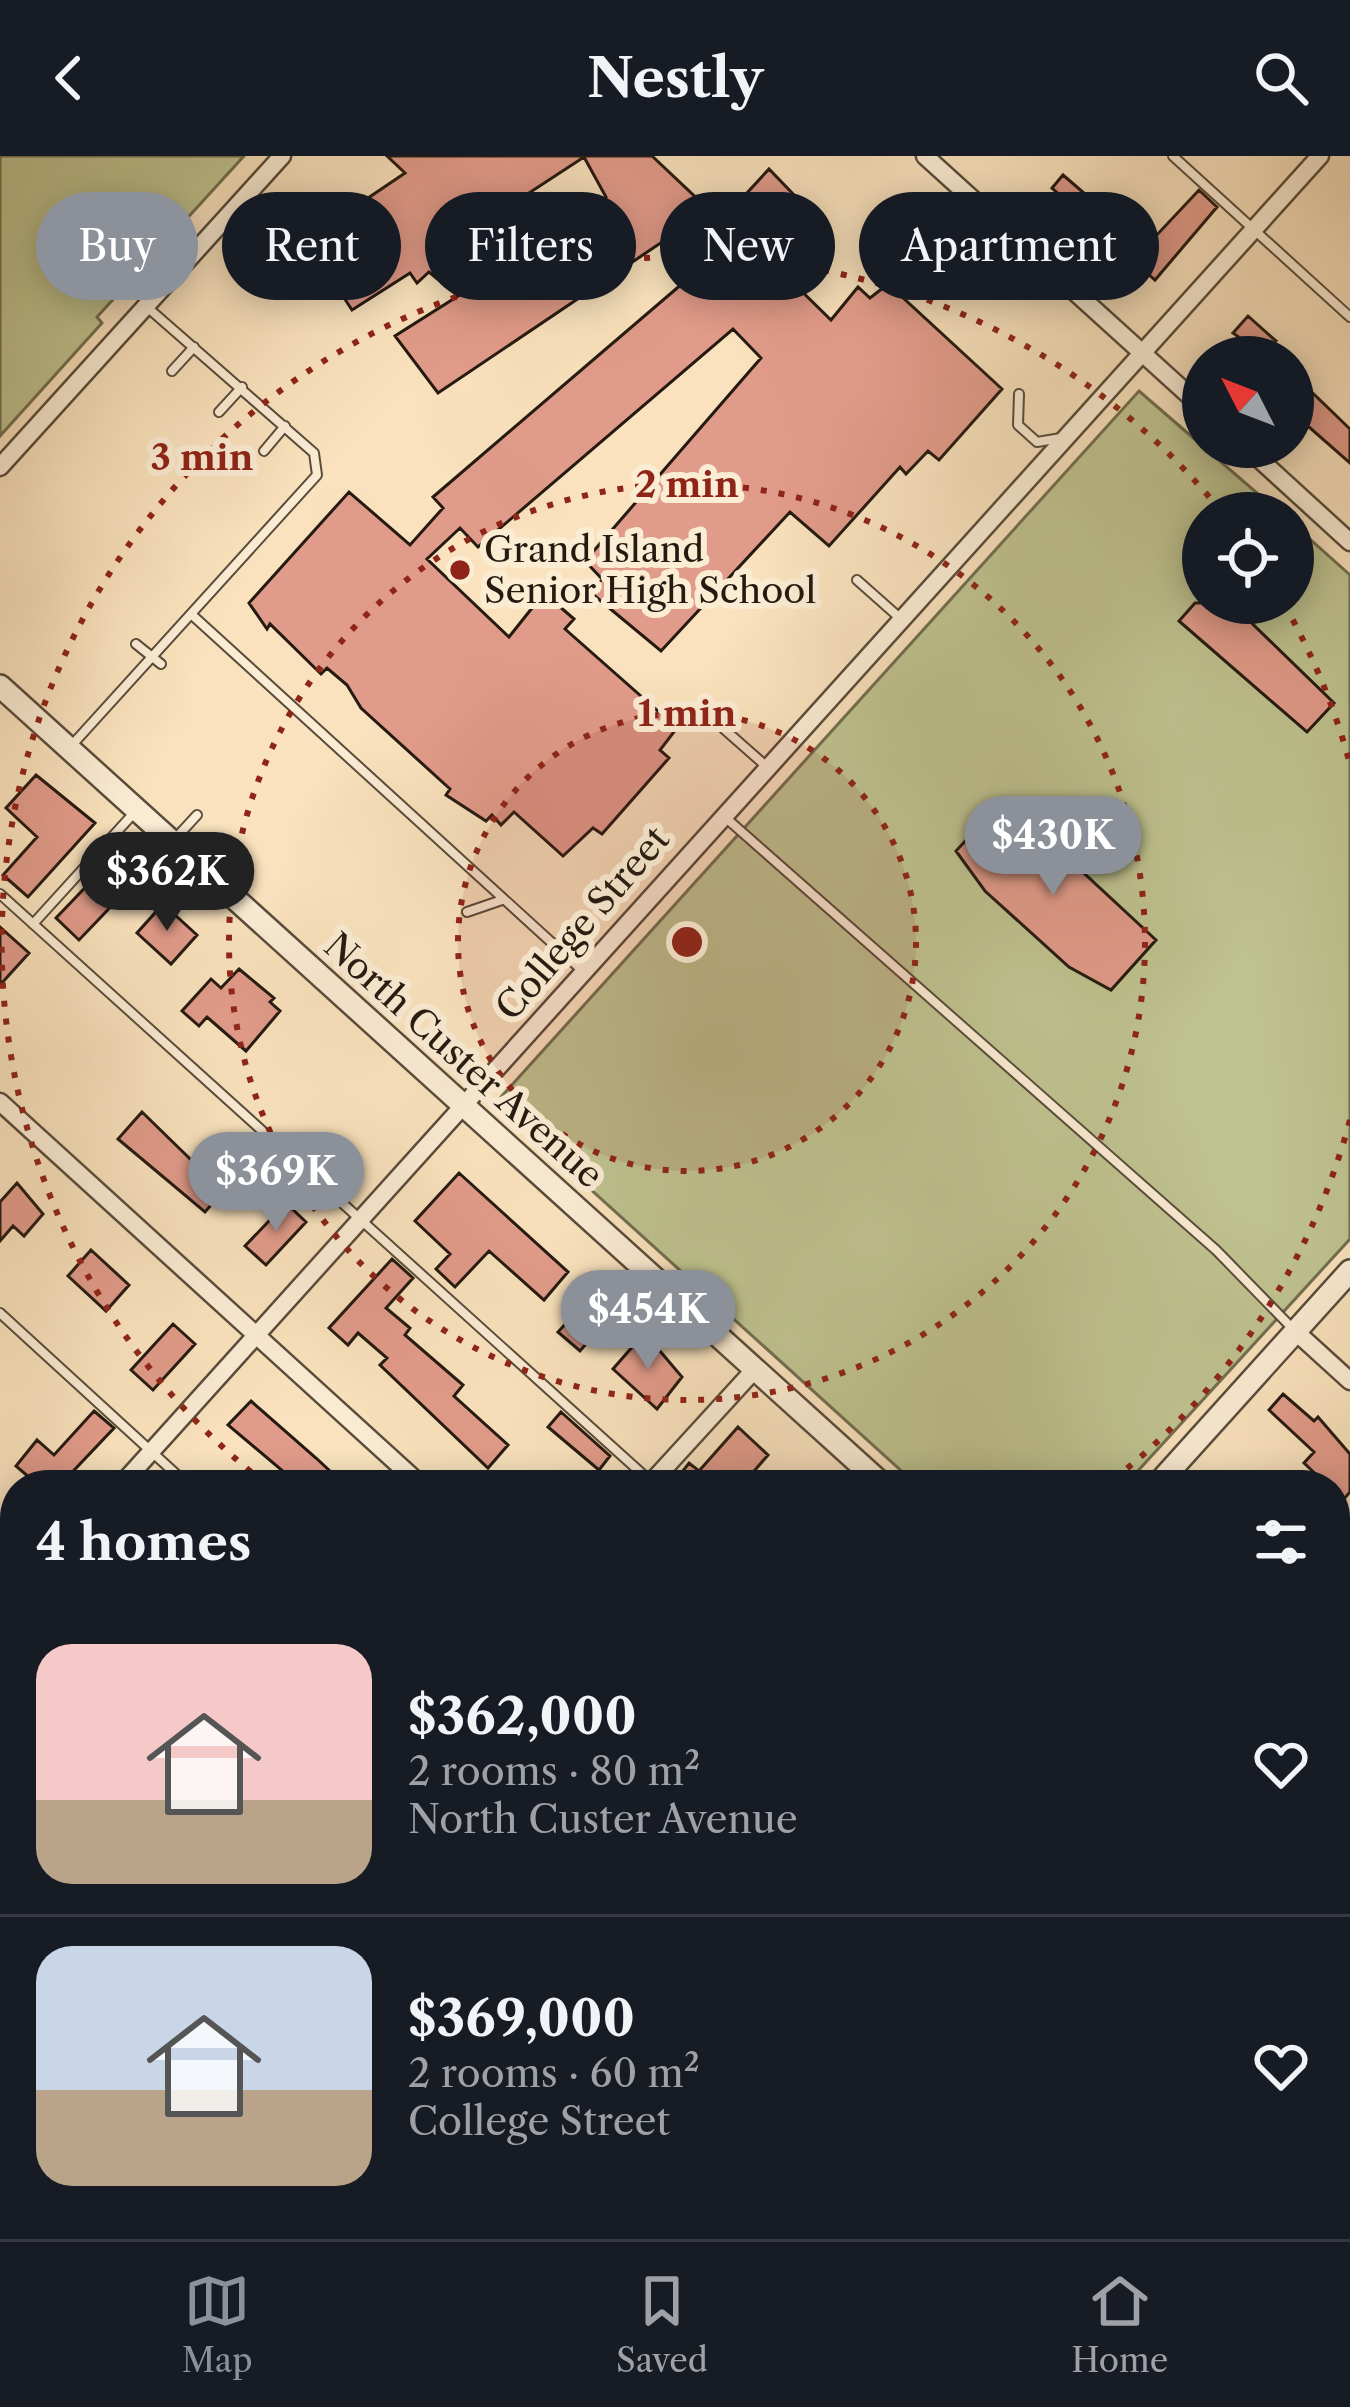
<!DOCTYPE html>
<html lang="en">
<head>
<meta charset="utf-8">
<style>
	:root { --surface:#171b24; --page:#242831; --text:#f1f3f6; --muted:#9ea1a6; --line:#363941; --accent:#8c9099 }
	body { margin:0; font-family:"Libre Caslon Text",serif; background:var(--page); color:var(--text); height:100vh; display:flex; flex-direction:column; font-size:45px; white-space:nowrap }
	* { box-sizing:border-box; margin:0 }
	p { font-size:39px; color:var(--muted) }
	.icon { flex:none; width:66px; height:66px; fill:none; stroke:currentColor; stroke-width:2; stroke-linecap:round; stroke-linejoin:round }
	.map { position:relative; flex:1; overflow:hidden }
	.drawer { position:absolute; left:0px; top:1314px; width:1350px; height:771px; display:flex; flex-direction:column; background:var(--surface); border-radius:48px 48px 0 0; box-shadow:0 6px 30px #0003 }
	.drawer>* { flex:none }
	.hud { position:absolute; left:36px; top:36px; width:1278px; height:108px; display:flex; gap:24px }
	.needle { width:78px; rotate:312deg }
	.controls { position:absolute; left:1182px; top:180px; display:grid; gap:24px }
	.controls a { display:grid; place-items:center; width:132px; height:132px; border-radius:50%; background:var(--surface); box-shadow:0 6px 30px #0003; font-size:60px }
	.price { position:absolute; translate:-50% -102px; padding:0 27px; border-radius:42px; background:var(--accent); color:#fff; font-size:39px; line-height:78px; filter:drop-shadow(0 3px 6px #0008) }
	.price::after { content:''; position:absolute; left:50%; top:72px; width:36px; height:27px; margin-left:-18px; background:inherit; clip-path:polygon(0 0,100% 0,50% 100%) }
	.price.on { background:#222; color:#fff }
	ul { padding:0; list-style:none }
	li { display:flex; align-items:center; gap:36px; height:300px; padding:0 36px }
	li+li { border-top:3px solid var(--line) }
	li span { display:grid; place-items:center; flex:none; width:336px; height:240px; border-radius:36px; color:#555 }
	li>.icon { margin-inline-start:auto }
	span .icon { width:144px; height:144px; fill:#fffc; stroke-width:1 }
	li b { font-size:51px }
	h2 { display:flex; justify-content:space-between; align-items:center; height:144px; padding:0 36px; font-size:51px }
	.chip { padding:0 42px; border-radius:54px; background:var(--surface); box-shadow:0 6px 30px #0003; font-size:42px; line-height:108px }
	.chip.on { background:var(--accent); color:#fff }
	header { display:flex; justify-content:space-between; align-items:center; height:156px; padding:0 36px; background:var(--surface); font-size:54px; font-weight:700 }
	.dock { display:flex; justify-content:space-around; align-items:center; height:168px; border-top:3px solid var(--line); background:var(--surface); font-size:33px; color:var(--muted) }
	.dock a { display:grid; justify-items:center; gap:6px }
	.dock .on { color:var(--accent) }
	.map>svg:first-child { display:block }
</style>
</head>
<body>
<header><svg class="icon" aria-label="back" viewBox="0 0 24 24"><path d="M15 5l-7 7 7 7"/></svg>Nestly<svg class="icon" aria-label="search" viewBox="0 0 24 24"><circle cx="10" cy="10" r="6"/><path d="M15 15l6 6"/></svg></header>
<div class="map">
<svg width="1350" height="2083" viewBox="0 0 1350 2083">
	<rect width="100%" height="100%" fill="#f9e2bd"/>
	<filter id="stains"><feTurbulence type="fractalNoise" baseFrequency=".00167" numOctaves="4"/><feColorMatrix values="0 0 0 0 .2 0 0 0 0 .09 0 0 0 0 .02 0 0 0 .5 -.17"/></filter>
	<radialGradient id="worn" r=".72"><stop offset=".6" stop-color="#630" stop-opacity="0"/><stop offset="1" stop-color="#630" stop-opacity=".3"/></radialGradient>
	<path fill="#bfc390" stroke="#726e50" stroke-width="3" d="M0,0H244L97,161L102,167L0,280Z
		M1139,235L1280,357H1203V447H1293V368L1350,419V1083L1125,1329H917L503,954L501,941Z"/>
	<path fill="#e19b8a" stroke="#241a10" stroke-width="3" fill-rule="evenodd" d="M387,0H652L721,65L769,13L821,67L780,114L831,164L858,131L870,142L888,128L1002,233L939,304L928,295L906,318L900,311L829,390L790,356L661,495L590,436L602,423L585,405L761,202L733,173L478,391L460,372L427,403L509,481L544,437L574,463L565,473L677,572L660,594L669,602L602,678L593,672L563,700L514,656L501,669L492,659L486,665L446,639L450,633L361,552L347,529L327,512L321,518L270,468L267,473L249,447L349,336L410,389L443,352L433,341L697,115L668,82L438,237L395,180L458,140L429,116L417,127L410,117L352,154L320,105L305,111L294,92L405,17ZM584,1L606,41L493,119L468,77Z
		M1063,19L1129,76L1138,67L1154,82L1199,34L1217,51L1155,124L1052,32Z
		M141,44L163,65L129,101L107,79Z
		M1248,160L1276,185L1264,199L1233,177Z
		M1293,218L1350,273V307L1293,257Z
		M1195,447H1231L1334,547L1307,576L1179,465Z
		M36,619L95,667L28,741L3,719L37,681L6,652Z
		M1004,643L1156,784L1111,834L1069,811L985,735L956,695Z
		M123,692L146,714L79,784L56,762Z
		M163,748L197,779L171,808L137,777Z
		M0,771L29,797L0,829Z
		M239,813L274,842L270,846L280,855L246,895L207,861L199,870L182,855L211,823L221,832Z
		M142,956L223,1035L205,1056L118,983Z
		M459,1017L568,1116L544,1144L489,1095L455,1131L436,1113L450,1098L415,1065Z
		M17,1027L43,1058L24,1080L13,1070L0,1085V1046Z
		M286,1047L306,1066L266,1109L245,1090Z
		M91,1094L129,1129L106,1155L68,1120Z
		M392,1103L413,1122L386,1152L410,1172L405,1179L463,1229L454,1240L508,1289L488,1312L380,1209L387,1202L358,1177L348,1189L329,1172Z
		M589,1142L610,1160L580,1195L558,1176Z
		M173,1168L195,1188L153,1234L131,1214Z
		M640,1182L654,1188L682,1221L657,1253L613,1213Z
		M1283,1238L1314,1265L1318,1261L1350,1298V1336L1343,1344L1335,1329H1327L1304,1307L1314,1296L1269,1254Z
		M251,1245L316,1302L345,1329H271L284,1316L228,1269Z
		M94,1255L114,1272L60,1329H38L16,1310L37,1284L54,1299Z
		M561,1256L610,1300L599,1314L548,1271Z
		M738,1271L768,1299L742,1329H672L689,1307L699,1315Z
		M0,1678L15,1692V1745L0,1731Z"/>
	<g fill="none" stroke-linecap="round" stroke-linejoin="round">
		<g stroke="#594c3b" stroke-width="12">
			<path id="service" d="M1173,0L1350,161
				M945,81L976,48
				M172,215L194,191
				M1019,238L1018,269L1037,286L1061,282
				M219,256L242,231
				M264,295L285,270
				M857,424L901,463
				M191,458L584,816
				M136,488L161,508
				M724,573L766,610
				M72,589L317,319L314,297L147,151
				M726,662L1216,1094L1294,1174
				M174,684L197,659
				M0,738L649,1324
				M467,756L502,744
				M33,768L133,658
				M0,1157L188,1329
				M1335,1474L1350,1487
				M0,1596L15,1609"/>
		</g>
		<g stroke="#594c3b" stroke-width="21">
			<path id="minor" d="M925,0L1203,252
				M1246,291L1350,386
				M0,311L282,0
				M0,946L421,1329
				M1295,1175L1350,1225
				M121,1329L1320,0
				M649,1329L756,1212
				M0,1375L15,1389
				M0,1462L15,1445
				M0,1812L15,1826
				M0,2037L15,2021
				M282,2070L297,2083
				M514,2070L528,2083
				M909,2070H915"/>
		</g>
		<g stroke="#594c3b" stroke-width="26">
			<path id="tertiary" d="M0,530L883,1329
				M1157,1329L1350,1115
				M1335,1739L1350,1752
				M432,2083L443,2070"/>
		</g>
		<use href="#service" stroke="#fbecd4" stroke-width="8"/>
		<use href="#minor" stroke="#fbecd4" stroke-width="16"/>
		<use href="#tertiary" stroke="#fbecd4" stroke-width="21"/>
	</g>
	<circle cx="687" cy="786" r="229" fill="#8f2418" fill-opacity=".12"/>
	<g fill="none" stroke="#8f2418" stroke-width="6" stroke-dasharray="6 12">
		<circle cx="687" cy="786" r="229"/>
		<circle cx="687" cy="786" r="458"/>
		<path d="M1350 964A686 686 0 0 1 1109 1327M265 1327A686 686 0 1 1 1220 354M1284 448A686 686 0 0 1 1350 608"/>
	</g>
	<circle fill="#8f2418" stroke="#fbecd4" stroke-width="4.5" cx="460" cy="414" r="12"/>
	<g text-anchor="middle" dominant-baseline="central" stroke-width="12" stroke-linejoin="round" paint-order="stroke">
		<g font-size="36" fill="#241a10" stroke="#fbecd4" text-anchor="start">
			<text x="484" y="393">Grand Island<tspan x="484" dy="41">Senior High School</tspan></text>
		</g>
		<g font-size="36" fill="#241a10" stroke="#fbecd4">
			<text transform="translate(582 767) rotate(-49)">College Street</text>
			<text transform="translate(464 904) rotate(42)">North Custer Avenue</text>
		</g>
	</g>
	<circle cx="687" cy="786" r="18" fill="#8f2418" stroke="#fbecd4" stroke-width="6"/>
	<g font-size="36" text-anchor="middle" font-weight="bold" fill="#8f2418" stroke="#fbecd4" stroke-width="12" stroke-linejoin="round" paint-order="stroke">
		<text x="202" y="314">3 min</text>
		<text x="687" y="341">2 min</text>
		<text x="687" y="570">1 min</text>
	</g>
	<rect width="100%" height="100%" filter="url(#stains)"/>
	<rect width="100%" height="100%" fill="url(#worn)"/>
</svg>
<div class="controls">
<a><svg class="needle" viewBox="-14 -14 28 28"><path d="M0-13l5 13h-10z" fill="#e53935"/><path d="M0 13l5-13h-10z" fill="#9ea1a6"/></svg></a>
<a><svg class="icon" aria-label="locate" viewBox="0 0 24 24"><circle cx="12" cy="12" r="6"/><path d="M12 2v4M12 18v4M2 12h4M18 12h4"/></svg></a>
</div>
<b class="price" style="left:1053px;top:742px">$430K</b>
<b class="price on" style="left:167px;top:778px">$362K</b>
<b class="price" style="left:276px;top:1078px">$369K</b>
<b class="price" style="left:648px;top:1216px">$454K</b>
<div class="hud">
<a class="chip on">Buy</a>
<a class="chip">Rent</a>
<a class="chip">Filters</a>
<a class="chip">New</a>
<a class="chip">Apartment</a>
</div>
<section class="drawer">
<h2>4 homes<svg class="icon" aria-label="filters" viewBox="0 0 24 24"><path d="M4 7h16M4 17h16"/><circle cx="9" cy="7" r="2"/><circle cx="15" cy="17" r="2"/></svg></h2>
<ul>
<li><span style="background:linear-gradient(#f6c9c9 65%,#b9a48a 0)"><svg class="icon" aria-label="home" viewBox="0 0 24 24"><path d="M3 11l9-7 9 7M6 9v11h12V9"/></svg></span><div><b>$362,000</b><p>2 rooms · 80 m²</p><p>North Custer Avenue</p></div><svg class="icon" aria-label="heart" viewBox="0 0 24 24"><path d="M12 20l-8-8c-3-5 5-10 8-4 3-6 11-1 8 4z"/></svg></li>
<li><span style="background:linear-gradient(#c9d6e8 60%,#b9a48a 0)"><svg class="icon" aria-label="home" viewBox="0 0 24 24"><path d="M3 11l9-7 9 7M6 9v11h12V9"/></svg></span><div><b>$369,000</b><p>2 rooms · 60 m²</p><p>College Street</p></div><svg class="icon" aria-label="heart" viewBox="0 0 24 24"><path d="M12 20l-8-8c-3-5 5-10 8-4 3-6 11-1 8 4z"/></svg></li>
</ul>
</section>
</div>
<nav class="dock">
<a class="on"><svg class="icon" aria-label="map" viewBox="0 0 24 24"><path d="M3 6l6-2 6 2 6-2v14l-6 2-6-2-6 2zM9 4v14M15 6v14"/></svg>Map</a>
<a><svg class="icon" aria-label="saved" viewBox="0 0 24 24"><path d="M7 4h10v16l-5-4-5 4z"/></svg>Saved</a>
<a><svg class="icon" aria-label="home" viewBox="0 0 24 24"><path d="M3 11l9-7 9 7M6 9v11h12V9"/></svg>Home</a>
</nav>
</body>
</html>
